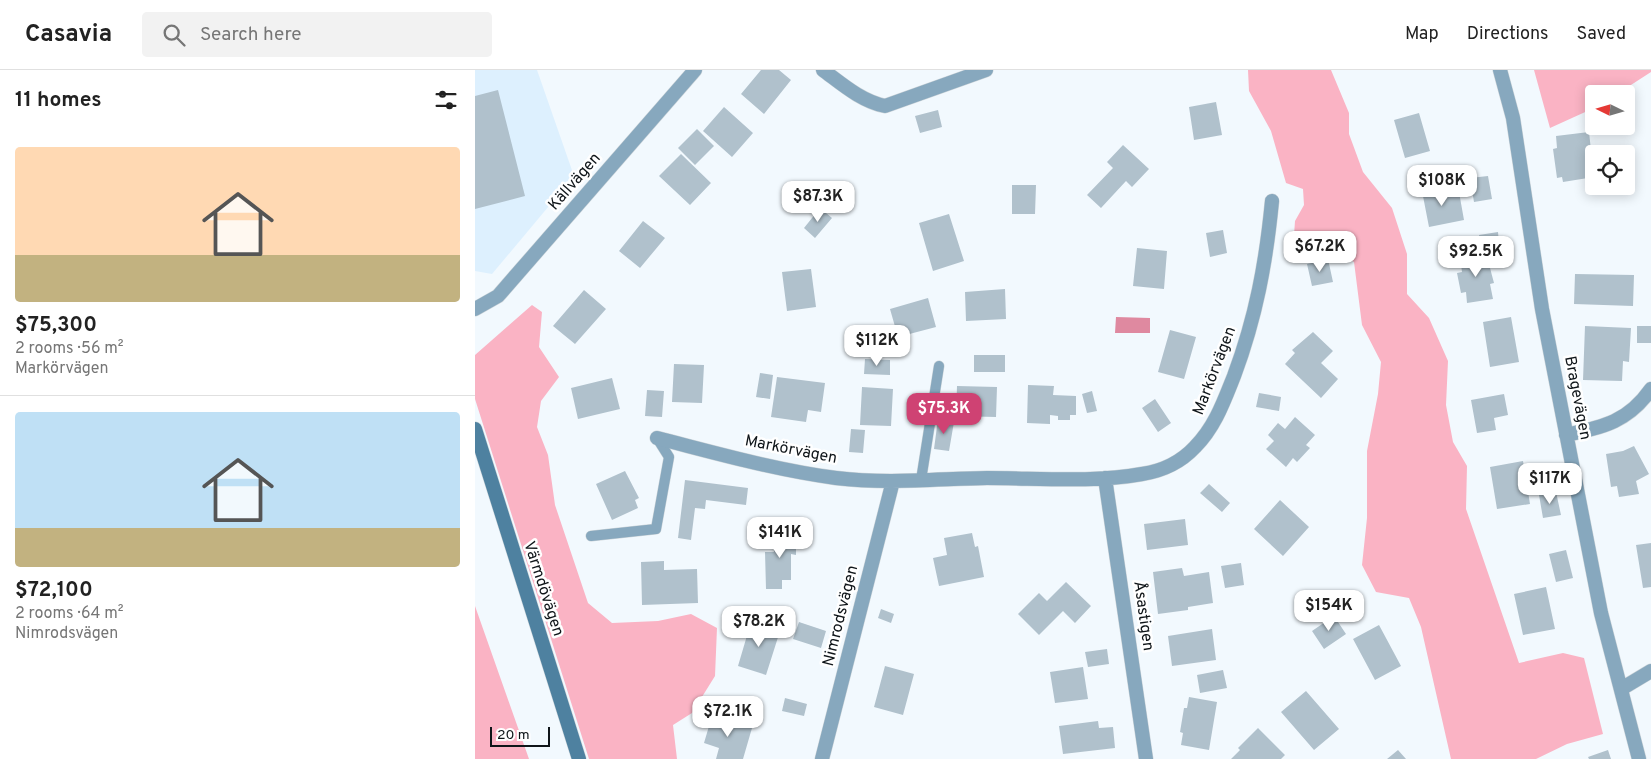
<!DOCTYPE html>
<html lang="en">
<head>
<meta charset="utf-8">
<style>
	:root { --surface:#fff; --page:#f2f2f2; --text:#222; --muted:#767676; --line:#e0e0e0; --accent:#cf4273 }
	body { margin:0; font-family:Overpass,sans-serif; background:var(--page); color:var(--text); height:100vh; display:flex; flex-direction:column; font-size:19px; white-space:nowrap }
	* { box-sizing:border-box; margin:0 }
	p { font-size:16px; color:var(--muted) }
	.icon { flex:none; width:28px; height:28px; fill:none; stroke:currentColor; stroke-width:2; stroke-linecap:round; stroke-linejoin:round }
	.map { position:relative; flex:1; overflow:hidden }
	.details { display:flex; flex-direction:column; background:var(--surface); width:475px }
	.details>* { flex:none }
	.needle { width:32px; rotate:275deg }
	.tools { position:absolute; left:1110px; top:15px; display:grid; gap:10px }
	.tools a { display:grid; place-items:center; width:50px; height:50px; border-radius:5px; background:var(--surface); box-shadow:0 2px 12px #0003; font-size:25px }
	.scale { position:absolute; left:15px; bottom:12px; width:60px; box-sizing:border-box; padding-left:5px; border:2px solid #0f1519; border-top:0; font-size:14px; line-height:18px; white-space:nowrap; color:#0f1519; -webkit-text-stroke:4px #fff; paint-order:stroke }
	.price { position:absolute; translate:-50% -42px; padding:0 11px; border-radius:10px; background:#fff; color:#222; font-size:16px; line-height:32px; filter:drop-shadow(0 1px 2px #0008) }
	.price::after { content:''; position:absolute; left:50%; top:30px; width:15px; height:11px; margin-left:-8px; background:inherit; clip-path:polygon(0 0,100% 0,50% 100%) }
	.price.current { background:var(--accent); color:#fff }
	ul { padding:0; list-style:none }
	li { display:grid; align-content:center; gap:10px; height:265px; padding:0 15px }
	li+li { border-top:1px solid var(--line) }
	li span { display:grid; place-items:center; height:155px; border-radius:5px; color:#555 }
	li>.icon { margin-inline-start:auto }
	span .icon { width:90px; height:90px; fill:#fffc; stroke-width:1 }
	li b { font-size:21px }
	h2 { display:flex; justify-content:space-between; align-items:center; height:60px; padding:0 15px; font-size:21px }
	header { display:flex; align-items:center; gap:30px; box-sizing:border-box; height:70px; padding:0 25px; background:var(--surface); border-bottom:1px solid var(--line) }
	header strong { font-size:24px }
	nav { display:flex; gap:28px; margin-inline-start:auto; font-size:18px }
	.search { width:350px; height:45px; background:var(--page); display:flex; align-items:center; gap:12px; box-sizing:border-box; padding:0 18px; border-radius:5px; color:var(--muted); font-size:19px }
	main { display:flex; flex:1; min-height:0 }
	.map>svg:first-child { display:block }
</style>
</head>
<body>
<header>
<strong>Casavia</strong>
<div class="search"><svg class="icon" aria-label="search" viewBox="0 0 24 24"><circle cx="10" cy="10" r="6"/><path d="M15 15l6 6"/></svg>Search here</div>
<nav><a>Map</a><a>Directions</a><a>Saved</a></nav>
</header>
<main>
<section class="details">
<h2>11 homes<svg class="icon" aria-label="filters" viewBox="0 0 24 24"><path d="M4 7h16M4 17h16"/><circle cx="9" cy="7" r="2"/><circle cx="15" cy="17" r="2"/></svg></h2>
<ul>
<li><span style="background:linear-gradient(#ffd9b3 70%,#c2b280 0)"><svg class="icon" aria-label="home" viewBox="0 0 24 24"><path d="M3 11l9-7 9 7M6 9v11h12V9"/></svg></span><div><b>$75,300</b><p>2 rooms · 56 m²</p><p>Markörvägen</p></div></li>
<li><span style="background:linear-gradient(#bfe0f5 75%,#c2b280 0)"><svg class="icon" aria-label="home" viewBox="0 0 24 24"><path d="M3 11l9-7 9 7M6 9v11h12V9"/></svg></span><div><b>$72,100</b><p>2 rooms · 64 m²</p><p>Nimrodsvägen</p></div></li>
</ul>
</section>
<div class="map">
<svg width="1176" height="689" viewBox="0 0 1176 689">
	<rect width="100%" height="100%" fill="#f2f9fe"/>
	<path fill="#ddf0fe" d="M0,0H62L99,106L17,204L0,201Z"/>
	<path fill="#fab3c4" d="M773,0H856L874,43V64L888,102L917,138L932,184V224L954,248L973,291L971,335L978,372L992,396L991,439L1044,593L1088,583L1109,588L1128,664L1092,674L1061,689H976L946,557L934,528L901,522L887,495L892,448V381L903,324L906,292L887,255L879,192L861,180L832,189L818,179L820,151L829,135L828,119L811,113L796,61L774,21Z
		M1059,0H1176V2L1142,24H1119V38L1075,58Z
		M57,235L67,242L64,277L84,307L66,331L62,357L73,385L80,435L113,533L137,553L183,551L216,544L242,558L240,606L217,643L198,655L202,689H114L0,329V285Z
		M0,536L54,689H0Z"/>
	<path fill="#df89a0" d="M641,247L675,248V263H640Z"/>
	<path fill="#b0c1cc" d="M286,0H304L316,10L289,44L266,24Z
		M23,20L50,126L0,139V26Z
		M741,32L747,65L719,70L714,37Z
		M249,37L278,63L257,87L228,61Z
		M463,40L467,57L445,63L440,46Z
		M944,43L955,81L930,88L919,50Z
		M222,59L239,76L220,95L203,78Z
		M1114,62L1119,107L1088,112L1087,107L1082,108L1078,79L1082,78L1081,66Z
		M648,75L674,99L657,117L651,111L626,138L612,125L638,98L632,92Z
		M206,84L236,113L215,135L184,106Z
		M1013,106L1017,129L999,132L995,108Z
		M537,115H561L560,144H537Z
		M972,117L973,124L984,122L989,150L954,157L947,121Z
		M345,138L357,148L340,168L329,158Z
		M474,144L489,191L458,201L444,153Z
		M168,151L190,168L165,198L144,181Z
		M748,160L752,183L735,187L731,163Z
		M1023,162L1024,173L1006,176L1004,165Z
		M662,178L692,181L689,219L658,216Z
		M1011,183L1019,213L1015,214L1018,229L992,233L991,222L986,223L982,203L987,202L985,187Z
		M853,189L858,212L837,216L832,194Z
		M336,199L341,237L312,241L307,202Z
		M1100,204L1159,205L1158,236L1099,234Z
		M530,219L531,249L491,251L490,222Z
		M109,220L131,239L100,274L78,256Z
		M453,228L461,257L423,267L415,239Z
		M1036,247L1044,292L1015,297L1008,252Z
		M1110,256L1156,258L1154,292L1148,291L1147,311L1108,310Z
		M1162,256H1176V273H1162Z
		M695,260L721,267L709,309L683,302Z
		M838,262L858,281L846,293L863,309L846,328L810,294L820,283L817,280Z
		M499,285H530V302H499Z
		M390,289L415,290V305L389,304Z
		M199,294L229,295L227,333L197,332Z
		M285,303L298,305L295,329L281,327Z
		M302,307L350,313L346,342L333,340L331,352L296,347Z
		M137,308L145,339L103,349L96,318Z
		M553,315L579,316L578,325L601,326V345H595V350H583V346L575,345V354L552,353Z
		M482,316L522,317L521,347L481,346Z
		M387,317L418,319L416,356L385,355Z
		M172,320L189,321L187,347L170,346Z
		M617,321L622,341L612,343L607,324Z
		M784,323L806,327L804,341L781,337Z
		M1029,324L1033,345L1019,348L1021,360L1002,363L996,330Z
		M680,329L696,353L683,362L667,338Z
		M820,347L840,365L831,375L835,378L822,392L818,388L811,397L791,379L799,371L793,365L803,353L810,359Z
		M463,349L479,352L474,381L459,379Z
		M376,359L390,360L388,383L374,382Z
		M1159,376L1174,404L1161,411L1164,424L1144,427L1142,416L1136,417L1131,384L1148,381Z
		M1048,391L1055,434L1022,439L1015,397Z
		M150,401L164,428L160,430L163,438L137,450L121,414Z
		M210,410L273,418L271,435L231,430L230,439L220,438L216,470L203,468Z
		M734,414L755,433L747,442L725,423Z
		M1081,422L1086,445L1068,448L1064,425Z
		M805,430L834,457L808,486L779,459Z
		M710,449L713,475L672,480L669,454Z
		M299,460H321V485L316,484V510H307V519H291L290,482H299Z
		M497,463L500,477L503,476L509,507L464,516L458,488L472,485L469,468Z
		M1176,473V517L1168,518L1161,475Z
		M1091,480L1098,508L1081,512L1074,484Z
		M189,491V500L222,499L223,533L167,535L166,492Z
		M766,493L769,515L750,518L746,496Z
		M707,498L709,506L734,502L738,533L713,537V540L683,544L678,502Z
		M591,512L616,536L600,553L588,541L564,565L543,544L564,523L572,531Z
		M1071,517L1080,559L1048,565L1039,524Z
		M406,539L419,544L416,553L403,548Z
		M859,546L871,564L849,579L837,561Z
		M276,552L305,561L291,605L263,596Z
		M324,552L351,561L346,578L318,569Z
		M904,555L926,596L900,610L878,569Z
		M737,559L741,590L697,596L693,566Z
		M632,579L634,594L613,597L610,582Z
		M410,596L439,604L428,645L399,637Z
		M608,597L613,629L580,633L575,602Z
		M748,600L752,618L725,623L722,605Z
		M831,621L864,659L839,680L806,642Z
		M714,627L742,632L734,680L706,675L708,663L705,662L709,638H712Z
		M310,628L332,634L329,646L307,641Z
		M237,646L272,654L271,656L277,658L268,689H241L244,678L229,673Z
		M623,651L624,658L638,657L640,678L588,684L584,656Z
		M783,658L810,685L806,689H756L765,680L763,678Z
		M923,680L931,689H912Z
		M1133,680L1136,689H1114L1113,687Z"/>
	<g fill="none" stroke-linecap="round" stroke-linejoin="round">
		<g stroke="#ced5d9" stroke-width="11">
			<path id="service" d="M446,410L464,296
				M116,466L181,459L194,387L182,368"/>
		</g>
		<g stroke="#ced5d9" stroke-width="15">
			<path id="minor" d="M348,0C367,14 386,31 410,36L511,0
				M1025,0L1038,48L1067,239L1126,543L1164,689
				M1091,365C1128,357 1153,352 1176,319
				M182,368C241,383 300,400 361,408C411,414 462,409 512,408C563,408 617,413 667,404C687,401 706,392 720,377C740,357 749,331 759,306C781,247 791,193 797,131
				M630,408L671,689
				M1146,619L1176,601
				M347,689L418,411"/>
		</g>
		<g stroke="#ced5d9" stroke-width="15">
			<path id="tertiary" d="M0,239L23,226L220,0"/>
		</g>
		<g stroke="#ced5d9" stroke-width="15">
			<path id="secondary" d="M0,359L104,689"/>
		</g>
		<use href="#service" stroke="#87a8be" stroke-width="10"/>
		<use href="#minor" stroke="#87a8be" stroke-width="14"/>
		<use href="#tertiary" stroke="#87a8be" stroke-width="14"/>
		<use href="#secondary" stroke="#4e81a0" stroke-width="14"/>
	</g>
	<g text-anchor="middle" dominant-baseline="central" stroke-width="5" stroke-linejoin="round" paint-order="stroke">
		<g font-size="16" fill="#0f1519" stroke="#fff">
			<text transform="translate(100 112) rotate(-49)">Källvägen</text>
			<text transform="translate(740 301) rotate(-69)">Markörvägen</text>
			<text transform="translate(1102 328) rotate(79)">Bragevägen</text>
			<text transform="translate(316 380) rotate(11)">Markörvägen</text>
			<text transform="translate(68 519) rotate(72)">Värmdövägen</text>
			<text transform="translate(366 546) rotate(-76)">Nimrodsvägen</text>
			<text transform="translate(668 546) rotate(82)">Åsastigen</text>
		</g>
	</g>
</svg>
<div class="tools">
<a><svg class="needle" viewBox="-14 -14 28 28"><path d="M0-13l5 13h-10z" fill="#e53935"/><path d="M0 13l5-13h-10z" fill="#767676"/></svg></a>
<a><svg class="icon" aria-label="locate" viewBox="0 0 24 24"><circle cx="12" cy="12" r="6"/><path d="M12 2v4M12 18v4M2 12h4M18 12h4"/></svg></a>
</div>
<div class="scale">20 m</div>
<b class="price" style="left:967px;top:137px">$108K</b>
<b class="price" style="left:343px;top:153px">$87.3K</b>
<b class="price" style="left:845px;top:203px">$67.2K</b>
<b class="price" style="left:1001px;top:208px">$92.5K</b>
<b class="price" style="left:402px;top:297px">$112K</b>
<b class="price current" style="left:469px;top:365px">$75.3K</b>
<b class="price" style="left:1075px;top:435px">$117K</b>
<b class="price" style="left:305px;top:489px">$141K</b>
<b class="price" style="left:854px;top:562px">$154K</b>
<b class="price" style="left:284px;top:578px">$78.2K</b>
<b class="price" style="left:253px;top:668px">$72.1K</b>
</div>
</main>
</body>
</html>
